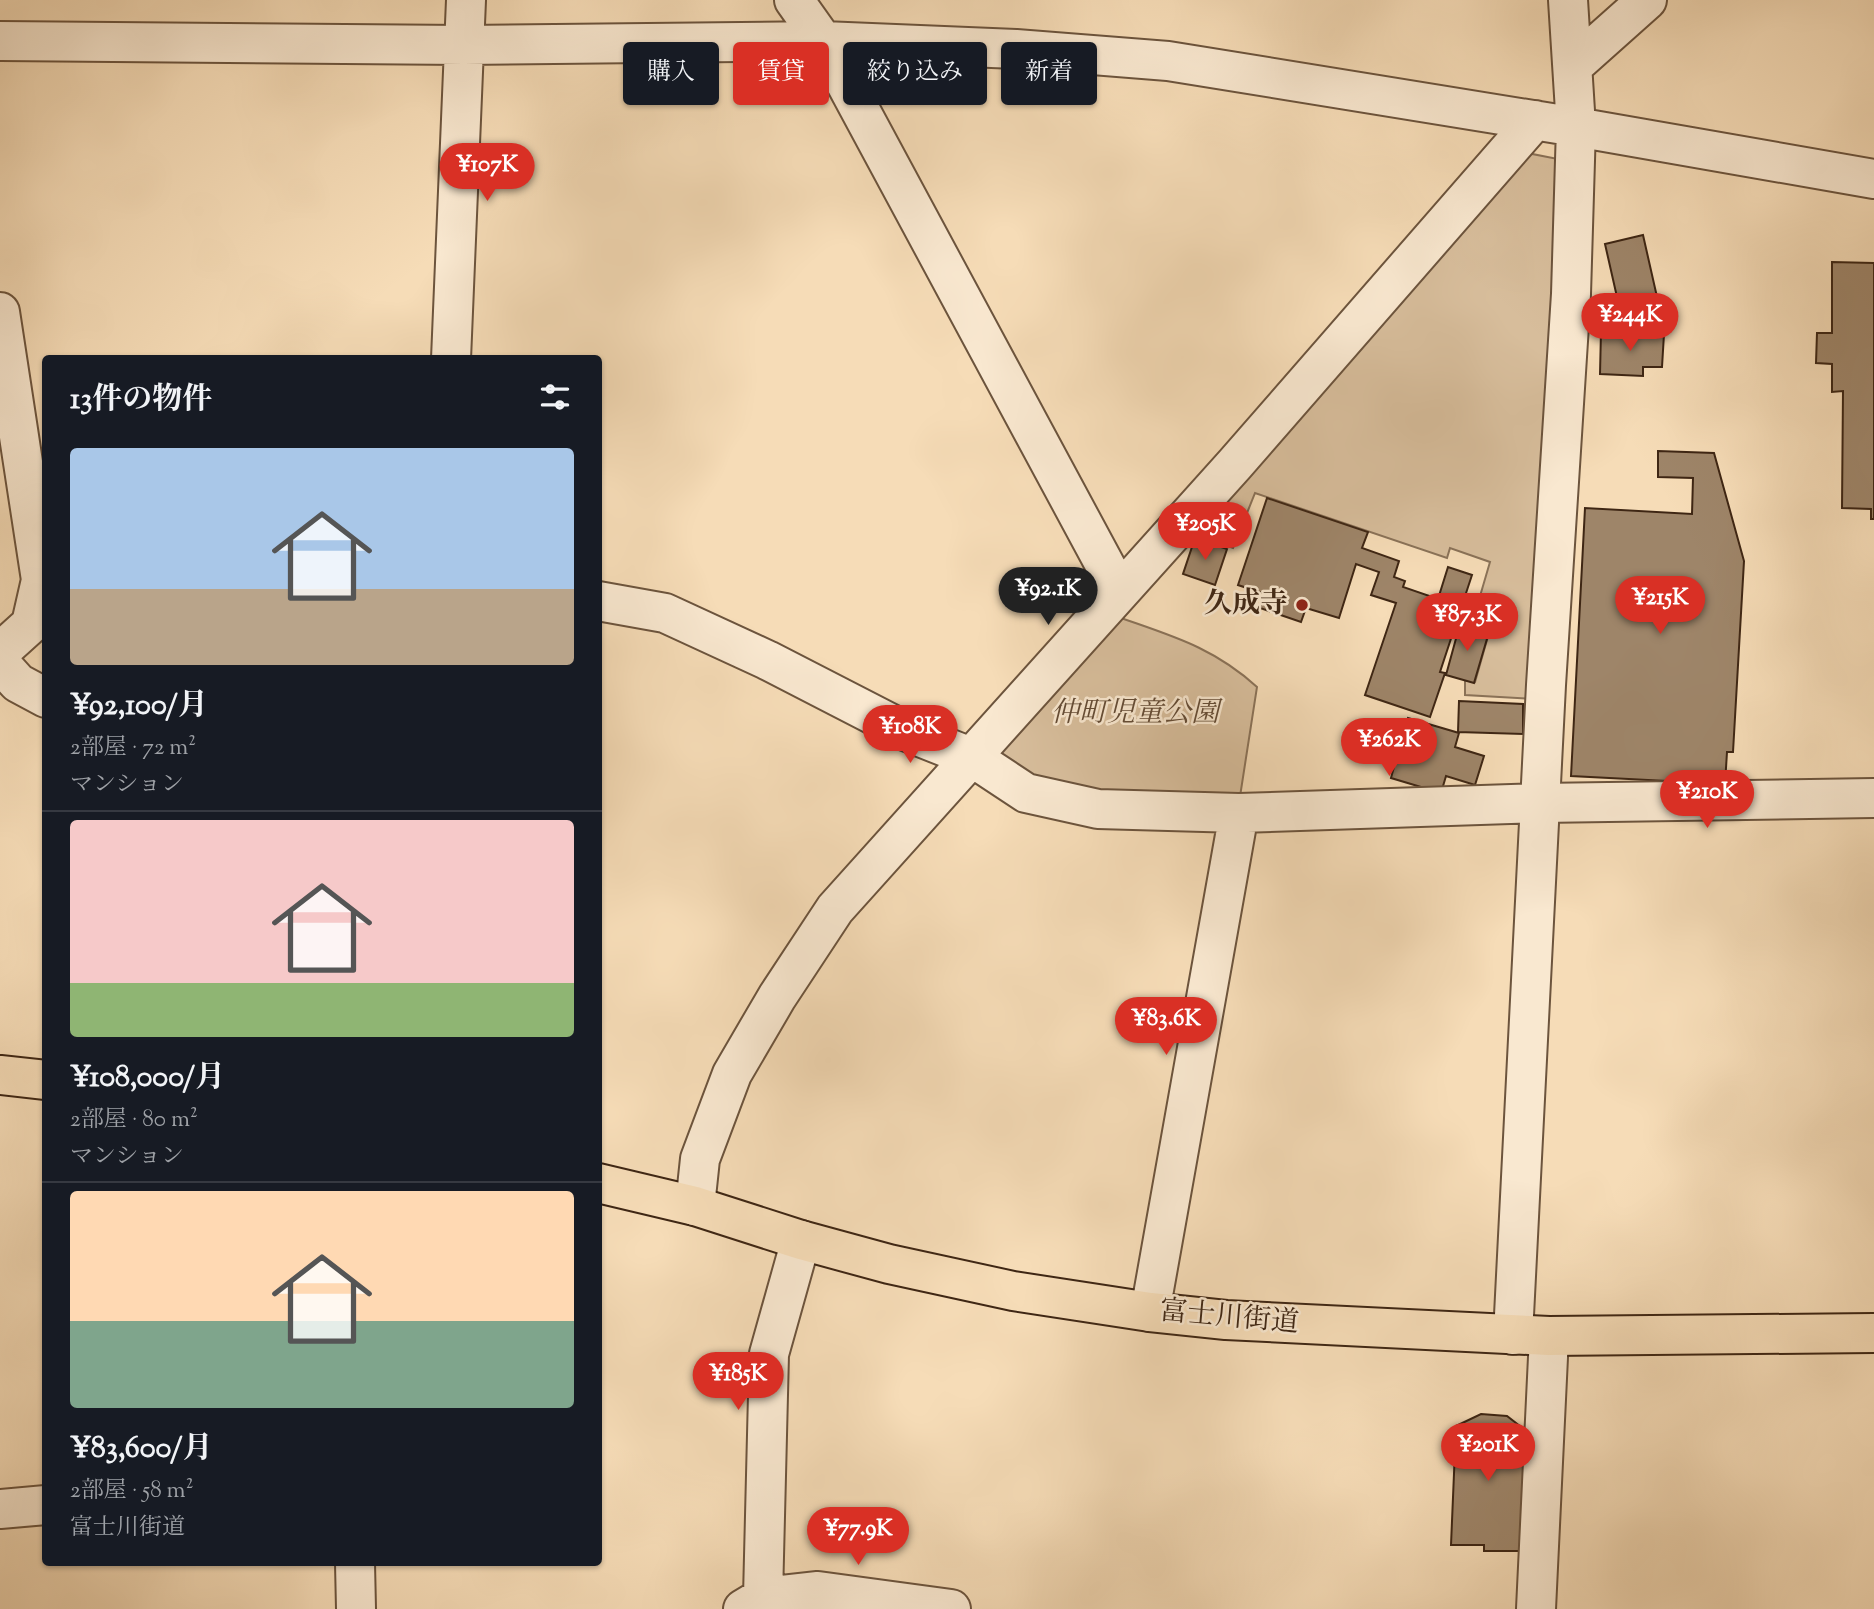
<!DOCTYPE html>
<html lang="ja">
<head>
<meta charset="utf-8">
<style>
	:root { --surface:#171b24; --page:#20242c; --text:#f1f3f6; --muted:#9ea1a6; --line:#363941; --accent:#d93025 }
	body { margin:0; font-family:"Sorts Mill Goudy","Noto Serif JP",serif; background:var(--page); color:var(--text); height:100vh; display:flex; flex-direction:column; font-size:26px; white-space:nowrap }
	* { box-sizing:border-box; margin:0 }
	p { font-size:23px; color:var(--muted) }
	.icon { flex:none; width:38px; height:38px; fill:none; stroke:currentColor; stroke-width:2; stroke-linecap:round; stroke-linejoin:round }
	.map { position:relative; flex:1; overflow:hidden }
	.side { position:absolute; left:42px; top:355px; width:560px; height:1211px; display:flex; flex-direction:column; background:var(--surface); border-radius:7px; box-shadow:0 2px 5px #0004 }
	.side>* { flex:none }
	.guide { position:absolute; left:623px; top:42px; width:665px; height:63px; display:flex; gap:14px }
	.price { position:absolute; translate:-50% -60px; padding:0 16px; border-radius:24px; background:var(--accent); color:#fff; font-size:23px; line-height:46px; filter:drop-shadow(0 2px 4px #0008) }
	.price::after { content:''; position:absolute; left:50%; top:42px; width:21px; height:16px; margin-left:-10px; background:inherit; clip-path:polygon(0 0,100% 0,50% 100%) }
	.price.on { background:#222; color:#fff }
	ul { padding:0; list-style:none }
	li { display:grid; align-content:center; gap:14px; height:371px; padding:0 28px }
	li+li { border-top:2px solid var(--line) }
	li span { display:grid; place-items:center; height:217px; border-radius:7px; color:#555 }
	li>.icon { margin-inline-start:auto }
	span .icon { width:126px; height:126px; fill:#fffc; stroke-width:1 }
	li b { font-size:30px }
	h2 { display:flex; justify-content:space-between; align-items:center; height:84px; padding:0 28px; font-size:30px }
	.pill { padding:0 24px; border-radius:7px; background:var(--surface); box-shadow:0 2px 5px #0004; font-size:24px; line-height:63px }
	.pill.on { background:var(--accent); color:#fff }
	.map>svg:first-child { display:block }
</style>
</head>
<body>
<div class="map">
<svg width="1874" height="1609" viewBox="0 0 1874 1609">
	<rect width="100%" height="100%" fill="#f6dcb7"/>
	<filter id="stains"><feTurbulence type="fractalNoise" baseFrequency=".00286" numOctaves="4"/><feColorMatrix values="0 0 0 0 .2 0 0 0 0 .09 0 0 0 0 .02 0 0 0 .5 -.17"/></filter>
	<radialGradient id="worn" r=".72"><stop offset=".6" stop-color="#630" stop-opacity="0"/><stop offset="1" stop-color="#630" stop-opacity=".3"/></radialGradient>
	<path fill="#d7bd9b" stroke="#8a7258" stroke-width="2" d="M1517,151L1558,159L1533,699L1465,695V680L1475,682L1489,633L1471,627L1490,562L1450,548L1447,558L1255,493L1233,548L1187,530Z
		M1107,613C1164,634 1210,644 1257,687L1239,803H1174L1033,780L992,753Z"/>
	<path fill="#9e8569" stroke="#3e2614" stroke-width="2" d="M1643,235L1662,319L1624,328L1605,244Z
		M1832,262L1874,263V519H1871V509L1842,508L1843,391L1832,392V364L1816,363L1817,333H1832Z
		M1601,331L1664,334L1662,367H1643V376L1600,374Z
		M1658,451L1714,453L1744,561L1733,752H1727L1725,784L1571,776L1585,508L1692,514L1693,478L1658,477Z
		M1267,498L1368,532L1362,548L1399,561L1394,577L1405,581L1403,587L1438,599L1448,567L1472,575L1440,672L1445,673L1430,717L1365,695L1396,603L1371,595L1379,572L1356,564L1339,618L1306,608L1301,622L1260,608L1265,594L1238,585Z
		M1195,538L1227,549L1215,585L1183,574Z
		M1460,624L1489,632L1474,683L1446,675Z
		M1459,701L1523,704V734L1458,732Z
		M1408,718L1459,733L1455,747L1484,756L1475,785L1446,776L1441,793L1391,778L1395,763L1385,760L1395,727L1405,730Z
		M1481,1414L1507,1416L1525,1430L1520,1551H1484V1545H1451L1456,1426Z"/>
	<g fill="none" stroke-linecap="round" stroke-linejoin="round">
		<g stroke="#6c543d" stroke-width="42">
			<path id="minor" d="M794,0L823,41L1119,591
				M0,41L464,45L823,41L1016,49L1168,61L1576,127L1874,179
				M1573,66L1647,0
				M0,312L41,580L31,624L0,652
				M451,359L466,0
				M598,601L665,613L767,660L905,731L973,758L1026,793L1098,809L1239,813L1540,803L1874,798
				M0,663L18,683L46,698
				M695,1206L700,1159L732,1074L777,997L835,909L1235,464L1535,120
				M1150,1312L1239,813
				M1513,1335L1546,685L1571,294L1576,127L1568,0
				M0,1509L46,1505
				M355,1563L356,1609
				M763,1597L769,1354L801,1240
				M743,1609L763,1597L818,1591L951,1609
				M1536,1609L1549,1336"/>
		</g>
		<g stroke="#3e2614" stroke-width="42">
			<path id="major" d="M0,1075L46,1080
				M598,1183L695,1206L801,1240L889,1264L1013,1291L1150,1312L1226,1320L1549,1336L1874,1333"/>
		</g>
		<use href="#minor" stroke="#f9e8d0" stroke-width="38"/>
		<use href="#major" stroke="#f6dcb7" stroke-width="38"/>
	</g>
	<circle fill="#8f2418" stroke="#f9e8d0" stroke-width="2.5" cx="1302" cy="605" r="7"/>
	<g text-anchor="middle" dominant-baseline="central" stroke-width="5" stroke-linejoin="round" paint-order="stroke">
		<g font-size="28" font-weight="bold" fill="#3e2614" stroke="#f9e8d0" text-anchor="end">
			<text x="1288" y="605">久成寺</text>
		</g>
		<g font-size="28" font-style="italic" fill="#644c36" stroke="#f9e8d0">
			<text x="1135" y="714">仲町児童公園</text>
		</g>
		<g font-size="28" fill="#3e2614" stroke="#f9e8d0">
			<text transform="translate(1229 1318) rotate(5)">富士川街道</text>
		</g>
	</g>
	<rect width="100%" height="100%" filter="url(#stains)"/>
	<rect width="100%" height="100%" fill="url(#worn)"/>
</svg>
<b class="price" style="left:487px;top:203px">¥107K</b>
<b class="price" style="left:1630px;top:353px">¥244K</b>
<b class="price" style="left:1205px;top:562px">¥205K</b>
<b class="price on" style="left:1048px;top:627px">¥92.1K</b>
<b class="price" style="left:1660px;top:636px">¥215K</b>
<b class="price" style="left:1467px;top:653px">¥87.3K</b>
<b class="price" style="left:910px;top:765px">¥108K</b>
<b class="price" style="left:1389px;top:778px">¥262K</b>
<b class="price" style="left:1707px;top:830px">¥210K</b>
<b class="price" style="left:1166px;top:1057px">¥83.6K</b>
<b class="price" style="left:738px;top:1412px">¥185K</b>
<b class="price" style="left:1488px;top:1483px">¥201K</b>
<b class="price" style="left:858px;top:1567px">¥77.9K</b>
<div class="guide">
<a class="pill">購入</a>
<a class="pill on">賃貸</a>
<a class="pill">絞り込み</a>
<a class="pill">新着</a>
</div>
<section class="side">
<h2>13件の物件<svg class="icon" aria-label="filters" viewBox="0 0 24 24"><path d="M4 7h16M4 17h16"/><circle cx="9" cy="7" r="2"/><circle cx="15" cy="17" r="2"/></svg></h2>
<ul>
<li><span style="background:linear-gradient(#a9c7e8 65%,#b9a48a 0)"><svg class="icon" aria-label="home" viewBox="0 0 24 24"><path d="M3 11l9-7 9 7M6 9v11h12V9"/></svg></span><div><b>¥92,100/月</b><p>2部屋 · 72 m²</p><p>マンション</p></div></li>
<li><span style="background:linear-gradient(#f6c9c9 75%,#8fb573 0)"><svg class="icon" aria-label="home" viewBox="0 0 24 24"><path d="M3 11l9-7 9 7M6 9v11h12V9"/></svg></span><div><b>¥108,000/月</b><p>2部屋 · 80 m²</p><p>マンション</p></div></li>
<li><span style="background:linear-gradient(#ffd9b3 60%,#7fa58c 0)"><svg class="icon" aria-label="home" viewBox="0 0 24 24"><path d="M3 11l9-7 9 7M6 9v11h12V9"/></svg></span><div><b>¥83,600/月</b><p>2部屋 · 58 m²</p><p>富士川街道</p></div></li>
</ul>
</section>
</div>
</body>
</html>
